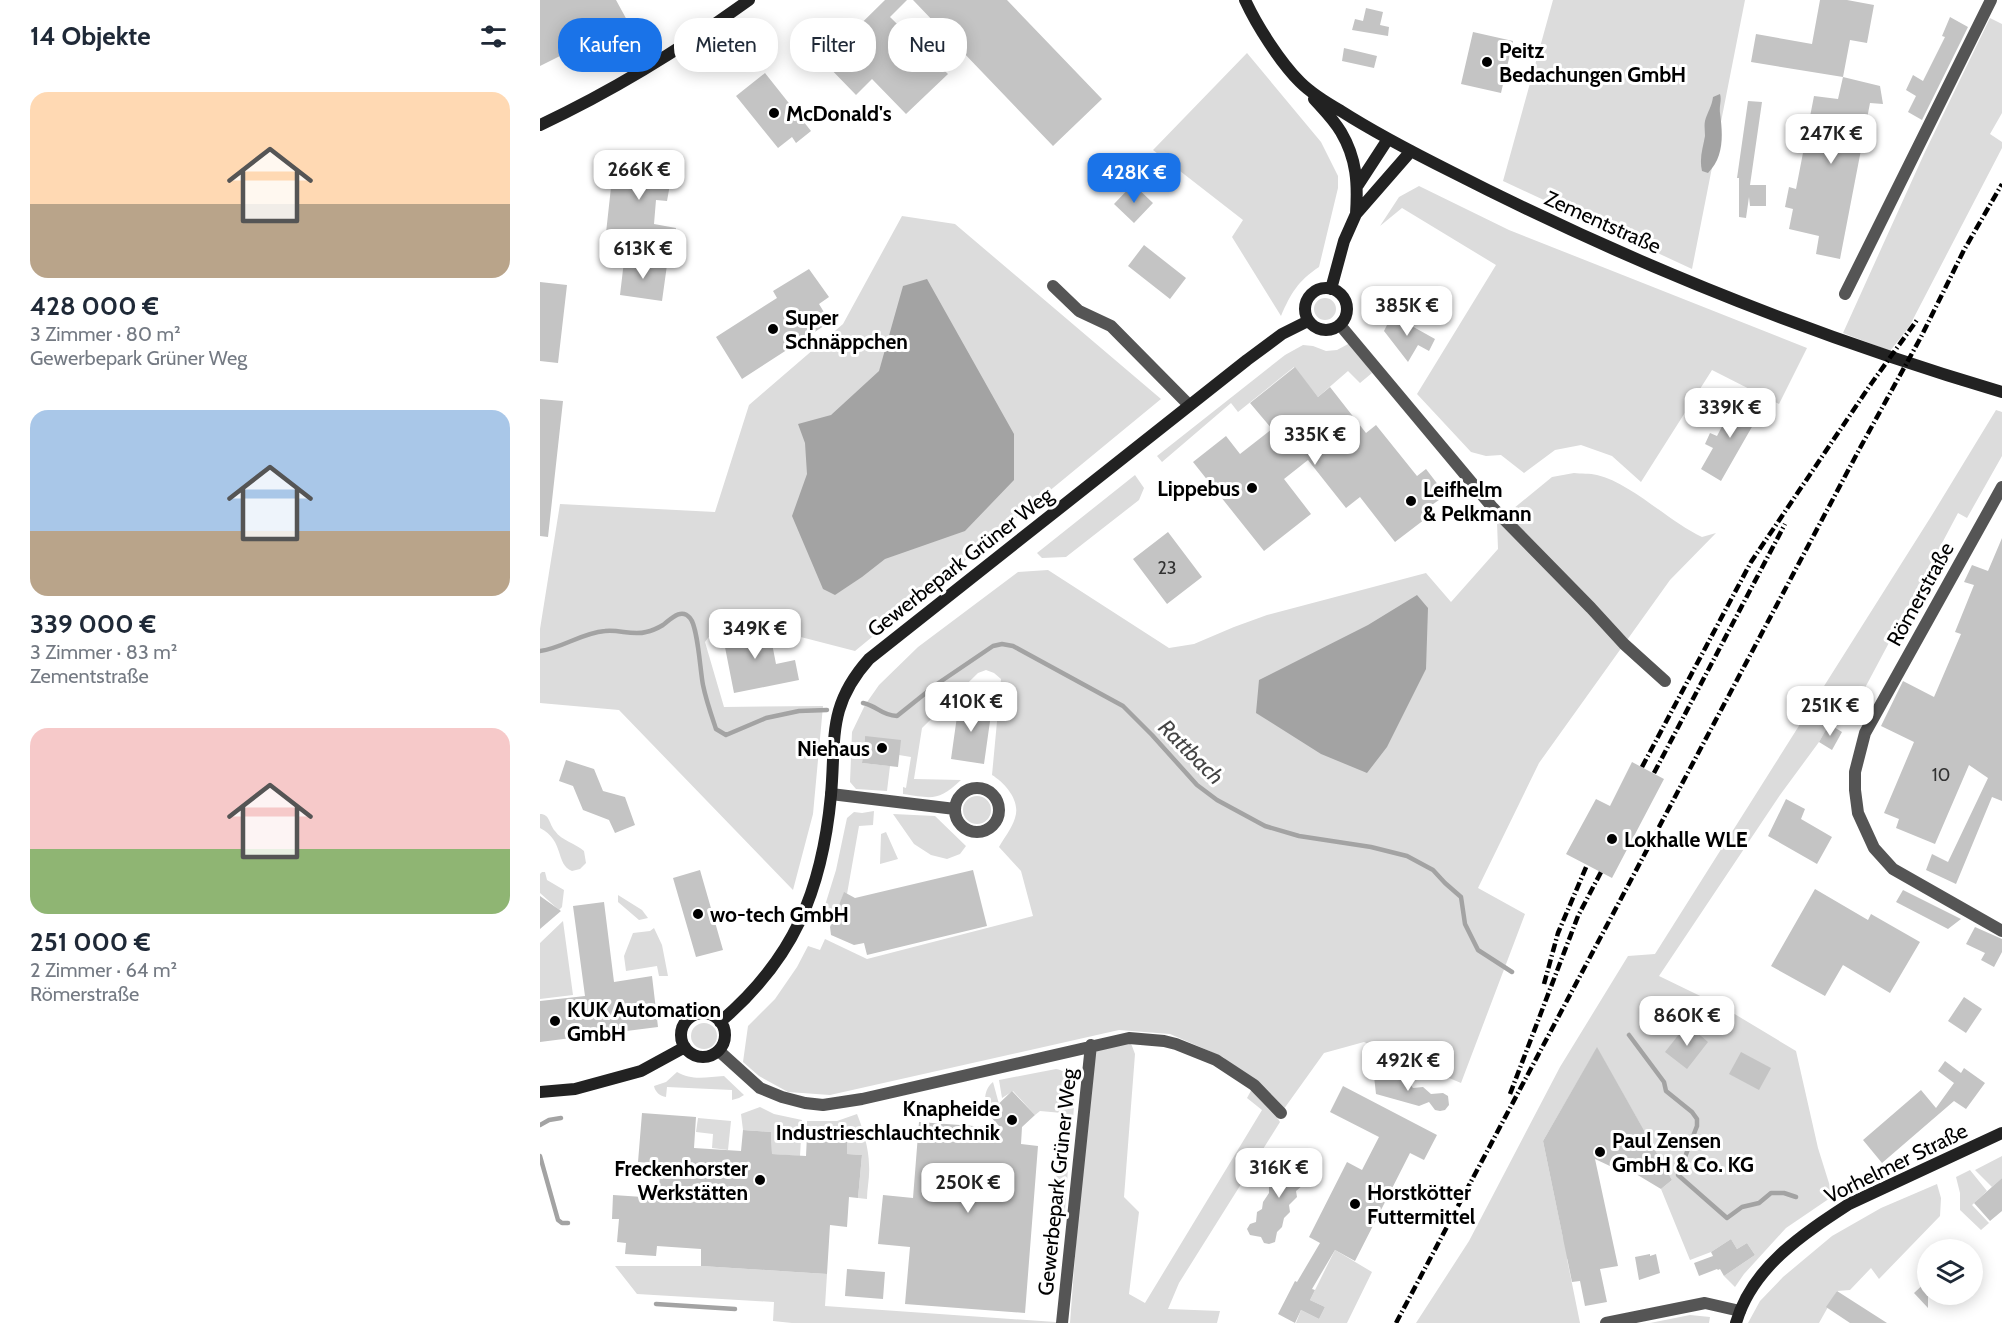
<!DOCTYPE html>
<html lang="de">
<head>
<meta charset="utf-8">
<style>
	:root { --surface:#fff; --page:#f6f6f7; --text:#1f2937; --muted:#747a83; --accent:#1a73e8 }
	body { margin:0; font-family:Cabin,sans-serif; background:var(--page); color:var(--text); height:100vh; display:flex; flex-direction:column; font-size:22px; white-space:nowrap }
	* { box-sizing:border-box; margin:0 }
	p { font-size:20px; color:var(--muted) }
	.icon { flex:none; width:33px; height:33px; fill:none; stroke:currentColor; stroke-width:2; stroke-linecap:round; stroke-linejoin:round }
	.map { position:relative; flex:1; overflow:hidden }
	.side { display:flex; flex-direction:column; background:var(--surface); width:540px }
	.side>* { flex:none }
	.top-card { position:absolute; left:18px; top:18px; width:570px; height:54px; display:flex; gap:12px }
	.controls { position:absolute; left:1377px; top:1239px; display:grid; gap:12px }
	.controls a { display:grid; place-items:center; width:66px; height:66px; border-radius:50%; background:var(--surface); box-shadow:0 3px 15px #0003; font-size:30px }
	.price { position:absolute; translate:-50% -51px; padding:0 14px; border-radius:12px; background:#fff; color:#222; font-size:20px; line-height:39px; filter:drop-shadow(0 2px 3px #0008) }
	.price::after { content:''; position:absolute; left:50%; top:36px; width:18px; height:14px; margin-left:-9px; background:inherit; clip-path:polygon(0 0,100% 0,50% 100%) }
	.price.on { background:var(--accent); color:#fff }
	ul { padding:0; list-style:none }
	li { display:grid; align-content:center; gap:12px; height:318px; padding:0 30px }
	li span { display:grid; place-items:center; height:186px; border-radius:18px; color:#555 }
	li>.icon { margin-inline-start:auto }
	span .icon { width:108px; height:108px; fill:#fffc; stroke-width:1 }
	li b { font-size:26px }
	h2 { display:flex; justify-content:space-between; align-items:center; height:72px; padding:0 30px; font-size:26px }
	.chip { padding:0 21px; border-radius:24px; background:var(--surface); box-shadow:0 3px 15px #0003; font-size:21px; line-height:54px }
	.chip.on { background:var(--accent); color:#fff }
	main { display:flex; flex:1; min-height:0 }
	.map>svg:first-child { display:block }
</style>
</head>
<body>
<main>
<section class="side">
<h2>14 Objekte<svg class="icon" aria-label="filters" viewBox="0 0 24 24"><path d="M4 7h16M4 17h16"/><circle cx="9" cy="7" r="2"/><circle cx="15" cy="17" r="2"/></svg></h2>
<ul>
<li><span style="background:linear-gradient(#ffd9b3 60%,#b9a48a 0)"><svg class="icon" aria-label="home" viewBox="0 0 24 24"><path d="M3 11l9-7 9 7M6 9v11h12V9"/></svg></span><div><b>428 000 €</b><p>3 Zimmer · 80 m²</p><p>Gewerbepark Grüner Weg</p></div></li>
<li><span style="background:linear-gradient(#a9c7e8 65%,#b9a48a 0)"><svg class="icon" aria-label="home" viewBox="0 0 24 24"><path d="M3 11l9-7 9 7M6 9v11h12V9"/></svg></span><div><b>339 000 €</b><p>3 Zimmer · 83 m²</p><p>Zementstraße</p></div></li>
<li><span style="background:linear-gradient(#f6c9c9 65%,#8fb573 0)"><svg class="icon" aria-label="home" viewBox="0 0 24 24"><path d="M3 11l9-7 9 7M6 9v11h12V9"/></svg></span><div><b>251 000 €</b><p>2 Zimmer · 64 m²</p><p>Römerstraße</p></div></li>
</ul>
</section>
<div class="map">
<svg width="1462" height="1323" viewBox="0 0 1462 1323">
	<rect width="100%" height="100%" fill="#fff"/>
	<path fill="#dcdcdc" d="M1013,0H1205L1152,269L963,181Z
		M1450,18L1462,24V113L1450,134L1462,142V148L1369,327L1350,351L1303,333L1384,154Z
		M707,53L781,142L798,176V188L779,267C758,281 751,293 741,316L692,237L703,220L613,150Z
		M879,186L969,230L1267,348L1239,404L1172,370L1101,482L1072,456L1041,445L1015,450L984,473L961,455L946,456L931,452L877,394L956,265L862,208L840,226L859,197Z
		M362,216L415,224L621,399L315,651L183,617L165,642L184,707L283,706L273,814L253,890L79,710L0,703V629L20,504L175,512L209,405L303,324Z
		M774 309a11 11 0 1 1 22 0a11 11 0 1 1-22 0Z
		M810,343L832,373L820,383L808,371L778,397L754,367L698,412L691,403L622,462L617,456L745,355L763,345L773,346L786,351L797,350Z
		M1456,410L1462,412V456L1427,518L1418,513L1310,716L1289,724L1279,742L1240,795L1119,976L1183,1007L1256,1051L1278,1148L1293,1196L1246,1228L1204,1274L1195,1287L1184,1276L1215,1255L1207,1243L1197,1249L1191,1239L1171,1252L1150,1260L1121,1189L1132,1180L1057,1048L1003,1141L1023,1238L1040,1256L1027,1259L1040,1323H876L929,1241L1020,1067L1088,956L1115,954L1392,515Z
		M1034,473C1041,474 1050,473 1057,475C1091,483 1128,521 1162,537L1176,533L1130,580L999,763L938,888L985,914L921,1083L824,1042L784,1053L741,1113L718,1089L740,1122L639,1283L628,1309L680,1311L677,1323H252L233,1321L234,1302L97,1294L75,1266H161L287,1274L285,1306L530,1323L551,1045L589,1038L595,1054L584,1197L599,1212L589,1294L605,1303L722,1110L707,1098L714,1085L683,1057L630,1034L579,1030L290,1095L248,1092L219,1076L203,1062L208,1026L235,999L257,967L268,946L280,950L285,939L327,959L493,916L481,871L459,847C464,838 472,828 475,818C481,801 465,783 452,775L461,679L454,673L446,670L438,673L382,728L374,779L421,780C398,802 392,798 363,794V787L366,788L371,757L359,755L325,736L322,763L350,766L347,791L316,789L310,782L312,732L325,705L339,685L378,647L478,572L508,570L629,648L654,644L694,627L727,615L886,573L911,602L958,549L957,522L1012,477Z
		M595,475L604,488L599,500L526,557L502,558L497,553Z
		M423 810a14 14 0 1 1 28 0a14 14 0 1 1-28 0Z
		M334,811L333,825L319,826L307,894L304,893L292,921L282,915L296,870L307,818L314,812L322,813Z
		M0,814C10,814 9,824 15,831C22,841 35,843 44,851L46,863L40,869L32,871C15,864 25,841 0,828Z
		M353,814L395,816L426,846L420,854L407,859L391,855L374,844Z
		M346,832L358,859L340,864L341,834Z
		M2,872H5L7,880L24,890L22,907L19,910L0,893V874Z
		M78,895L102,910L108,918L99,920L78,902Z
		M23,921L33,995L0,999V943Z
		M114,928L122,945L128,976H119L117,966L86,971L84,956L93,933L110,931Z
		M151 1036a13 13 0 1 1 26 0a13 13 0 1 1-26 0Z
		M516,1069C541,1073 533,1105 533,1123L522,1126V1113L500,1111L495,1115L473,1091L462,1098L459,1080Z
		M137,1072C152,1081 167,1077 184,1076L204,1095L199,1098L192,1100V1090L127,1087L126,1097C120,1096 115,1092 114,1086L126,1082Z
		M453,1082L459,1104L448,1114C444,1103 443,1090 453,1082Z
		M220,1107L234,1114L262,1120L260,1156L232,1154L231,1132L203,1130L201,1114Z
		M317,1114C323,1129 329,1149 329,1165C330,1177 327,1188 327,1199L318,1198L322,1155L307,1154V1137L267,1135V1121H297Z
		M158,1118L191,1121L188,1150L172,1148L173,1134L156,1132Z
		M530,1140L525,1211L513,1225L518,1145Z
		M1462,1156V1178L1452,1187L1435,1170Z
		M1430,1170L1447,1191L1432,1205L1449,1223L1441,1230L1420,1210V1193L1416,1177Z
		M1397,1184L1401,1198L1400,1216L1339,1279L1331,1268L1310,1290L1297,1291L1279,1323H1208L1220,1301L1243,1277L1292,1236L1341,1208Z
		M795,1250L832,1272L807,1323H756L761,1310L779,1319L785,1307L770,1300Z
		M1150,1315L1170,1317L1169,1323H1110Z"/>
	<path fill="#a3a3a3" d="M1180,94C1182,100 1179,106 1180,113C1183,135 1184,157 1168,173L1162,171C1159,158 1163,148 1165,136C1165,131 1164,126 1165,121C1167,113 1172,106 1173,97Z
		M387,279L474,434V480L425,531L345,559L322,577L295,595L283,589L252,516L267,474L265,443L258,424L291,415L339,371L363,286Z
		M877,595L888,608L886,669L847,747L827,773L781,754L716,713L719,680L828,625Z"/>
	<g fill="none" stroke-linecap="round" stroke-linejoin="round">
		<path stroke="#a3a3a3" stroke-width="4.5" d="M0,651C23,648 41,633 65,631C79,629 92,636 106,632C111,631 118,628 123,625C130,620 141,607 150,618C158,627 160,670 163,685C166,700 171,714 176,729L186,735L226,718L259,711L287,710
			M323,703C338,706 340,715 357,716L397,684L453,646L462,644L473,646L583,706L612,735L657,785L677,800L725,826L759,836L831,847L867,856L893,870L905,883L921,897L925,924L938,950L972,972
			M1089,1035L1124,1082L1126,1091L1152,1112L1157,1119V1126L1138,1175L1187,1218L1202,1207L1219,1203L1231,1193H1244L1256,1197
			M0,1125L9,1120L21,1118
			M0,1156L18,1220L22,1223H28
			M116,1304L195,1309"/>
	</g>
	<path fill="#c4c4c4" d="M0,0H76L88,22L21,58L20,56L0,66Z
		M345,0H367L350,17L408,74L366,114L332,79L316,95L283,61Z
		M373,0H467L562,99L513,146Z
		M1280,0H1307L1334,5L1327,43L1310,40L1303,77L1211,62L1216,34L1272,44Z
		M826,8L843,12L840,25L849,27L848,36L812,30L815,19L823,21Z
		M1410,17L1428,27L1382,120L1368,112L1376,96L1366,90L1373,75L1383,81L1405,37L1402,36Z
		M933,32L973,41L961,93L921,84Z
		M804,48L837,56L834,68L802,61Z
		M225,73L271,131L256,143L252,137L238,148L196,96Z
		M1303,77L1340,86L1343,104L1330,103L1300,259L1276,254L1279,236L1249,229L1253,209L1245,207L1249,187L1256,189L1274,96L1298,99Z
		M1208,101L1222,102L1210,185H1226V206H1210L1209,197L1206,218L1199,217V178H1197Z
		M121,153L119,173H132L127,201L116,200L114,224L136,228L134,242L66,233L72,178L75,171Z
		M593,184L613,203L594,223L574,204Z
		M604,245L646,278L630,299L588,266Z
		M84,261L127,265L122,301L80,295Z
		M269,269L289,297L279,304L290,322L202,379L176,337L237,298L233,291Z
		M0,282L27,285L18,363L0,361Z
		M852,315L895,339L889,351L878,345L868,362L844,331Z
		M755,367L778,397L790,387L826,433L836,425L877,476L886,469L906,495L889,507L893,513L855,542L820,497L806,508L768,460L744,479L771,514L724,551L653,462L686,436L700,454L732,429L710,403Z
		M1197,398L1221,411L1181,481L1161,469L1173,448L1165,444L1170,433L1177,436Z
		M0,399L23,401L8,537L0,536Z
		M628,532L662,577L627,604L593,559Z
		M1462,538V801L1452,797L1416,884L1386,870L1392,854L1408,862L1448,778L1429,765L1395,844L1356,828L1359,819L1344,813L1374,742L1341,726L1363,681L1394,697L1421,634L1415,632L1434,585L1424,582L1432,565L1448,571Z
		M228,623L236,664L255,660L259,680L194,693L182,632Z
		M419,702L452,707L444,764L411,759Z
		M1289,724L1302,732L1292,750L1279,742Z
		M325,736L361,740L358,767L322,763Z
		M26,760L54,769L63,791L85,797L95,825L75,833L69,820L43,810L33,786L19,781Z
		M1092,762L1124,779L1072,878L1026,854L1056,799L1070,806Z
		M1246,799L1265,809L1261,819L1292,837L1277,864L1228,836Z
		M160,870L183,950L156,957L133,878Z
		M433,870L447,926L327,955L324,943L314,945L291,935L290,927L304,892L315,898Z
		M1275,889L1328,920L1331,914L1380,942L1350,993L1303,965L1285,996L1231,966Z
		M1363,890L1421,919L1408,929L1356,902Z
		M0,896L21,911L0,929Z
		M64,902L74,982L112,976L118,1027L0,1042V1001L45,996L33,906Z
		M1435,927L1462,939V952L1454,967L1441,960L1445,953L1426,944Z
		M1424,997L1442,1009L1426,1033L1408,1021Z
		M1147,1024L1168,1042L1147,1069L1125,1052Z
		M1057,1047L1132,1180L1121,1189L1091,1171L1089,1175L1055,1159L1078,1266L1060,1269L1067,1302L1045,1306L1040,1281L1032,1282L1003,1141Z
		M1201,1052L1231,1068L1219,1090L1189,1074Z
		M1405,1061L1421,1073L1424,1068L1445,1083L1426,1109L1414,1101L1342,1163L1323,1140L1381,1090L1396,1108L1414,1083L1398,1071Z
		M840,1069L847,1070L855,1079L861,1078L867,1080L873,1088L883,1087L891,1094L903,1093L908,1096L909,1105L905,1110L900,1111L895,1110L889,1102L879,1106L836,1094L834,1076Z
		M803,1086L897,1135L884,1160L870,1153L815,1261L795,1250L772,1289L775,1290L770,1300L785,1307L779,1319L761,1310L755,1323L738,1314L755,1281L757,1282L780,1243L769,1237L807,1162L822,1170L839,1137L790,1112Z
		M472,1091L495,1115L482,1127L481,1144L498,1146L485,1313L365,1304L370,1247L338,1244L343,1195L373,1198L379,1122L461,1128L448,1114Z
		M102,1113L156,1117L154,1148L201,1151L203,1130L231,1132L232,1154L266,1156L267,1135L307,1137V1154L322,1155L318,1198L309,1197L307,1227L290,1225L287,1274L161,1266V1249L117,1246L116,1256L85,1254L86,1243L77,1242L79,1219H72L73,1195L118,1198L121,1164L98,1162Z
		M751,1154L760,1162L767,1161L771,1166L769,1172L763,1177V1185L756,1191L757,1197L749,1205L750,1212L744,1218L742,1227L737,1232L735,1242L729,1244L724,1243L721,1237L710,1235L707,1229L710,1224L716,1222L717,1212L722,1209L723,1202L729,1193V1187L735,1181L736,1171L743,1165L744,1157Z
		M1462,1178V1211L1450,1221L1434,1203Z
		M1191,1239L1197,1249L1207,1243L1215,1255L1184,1276L1180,1269L1178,1270L1177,1269L1159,1276L1154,1263L1173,1256L1171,1252Z
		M1110,1254V1256L1116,1254L1120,1273L1099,1280L1095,1257Z
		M307,1269L345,1272L343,1299L305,1296Z
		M1388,1280V1308L1374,1293Z
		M1297,1291L1347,1323H1310L1286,1307Z"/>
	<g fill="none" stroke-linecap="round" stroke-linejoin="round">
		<path stroke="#555" stroke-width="12" d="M513,286L539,311L571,326L649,405
			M1305,294L1451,0
			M800,325L953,508L1051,608L1084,644L1125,681
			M1462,487L1325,733L1315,772V790L1318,813L1334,848L1353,869L1462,931
			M415 810a22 22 0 1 1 44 0a22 22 0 1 1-44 0Z
			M291,794L415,809
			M179,1051L220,1088L242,1097L265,1103L283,1105L322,1099L589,1038L624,1041L636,1044L676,1060L714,1085L741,1113
			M522,1323L551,1045
			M1066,1323L1165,1303L1200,1311"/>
		<path stroke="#222" stroke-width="12" d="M705,0C717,26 740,62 760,82C772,94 787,103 801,111C837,134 874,153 912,172C1088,262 1273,336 1462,392
			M774,99C783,109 794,120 801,132C817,159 818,184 816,214
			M0,125C73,91 144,47 209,0
			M818,185L848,139
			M765 309a21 21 0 1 1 42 0a21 21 0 1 1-42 0Z
			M791,289L804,241L816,214L871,151
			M141 1035a22 22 0 1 1 44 0a22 22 0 1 1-44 0Z
			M180,1022C254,959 282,891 291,795C296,738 287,706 329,659L707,360L742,334L768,321
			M0,1092L35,1089L101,1071L145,1047
			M1196,1323C1212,1267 1263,1234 1309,1204L1462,1133"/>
		<path stroke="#000" stroke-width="4.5" stroke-dasharray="9 3 1.5 3" stroke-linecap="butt" d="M1102,767L1211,562L1331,384L1377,320
			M1114,773L1245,524
			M1004,984L1018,933L1047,865
			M970,1094L1038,916L1061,872
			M856,1323L1320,448L1381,337L1424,250L1462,184"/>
	</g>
	<g fill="#000" stroke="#fff" stroke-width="2">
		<circle cx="947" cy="62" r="6"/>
		<circle cx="234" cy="113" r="6"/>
		<circle cx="233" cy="329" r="6"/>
		<circle cx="712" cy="488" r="6"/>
		<circle cx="871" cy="501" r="6"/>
		<circle cx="342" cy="748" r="6"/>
		<circle cx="1072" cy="839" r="6"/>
		<circle cx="158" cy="914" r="6"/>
		<circle cx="15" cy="1021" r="6"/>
		<circle cx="472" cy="1120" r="6"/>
		<circle cx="1060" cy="1152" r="6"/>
		<circle cx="220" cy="1180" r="6"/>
		<circle cx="815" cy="1204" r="6"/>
	</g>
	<g text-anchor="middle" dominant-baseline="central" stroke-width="6" stroke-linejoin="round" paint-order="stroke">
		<g font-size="18" fill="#313131">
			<text x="627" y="568">23</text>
			<text x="1401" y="775">10</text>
		</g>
		<g font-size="21" font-weight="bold" fill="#000" stroke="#fff" text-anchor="start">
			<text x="959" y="50">Peitz<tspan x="959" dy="24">Bedachungen GmbH</tspan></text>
			<text x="246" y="113">McDonald's</text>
			<text x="245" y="317">Super<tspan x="245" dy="24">Schnäppchen</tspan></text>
			<text x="700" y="488" text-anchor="end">Lippebus</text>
			<text x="883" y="489">Leifhelm<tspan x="883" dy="24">&amp; Pelkmann</tspan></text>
			<text x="330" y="748" text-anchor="end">Niehaus</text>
			<text x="1084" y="839">Lokhalle WLE</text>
			<text x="170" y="914">wo-tech GmbH</text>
			<text x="27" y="1009">KUK Automation<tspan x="27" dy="24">GmbH</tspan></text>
			<text x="460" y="1108" text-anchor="end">Knapheide<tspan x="460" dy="24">Industrieschlauchtechnik</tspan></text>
			<text x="1072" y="1140">Paul Zensen<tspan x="1072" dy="24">GmbH &amp; Co. KG</tspan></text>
			<text x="208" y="1168" text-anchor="end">Freckenhorster<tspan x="208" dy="24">Werkstätten</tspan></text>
			<text x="827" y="1192">Horstkötter<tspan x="827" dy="24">Futtermittel</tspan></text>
		</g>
		<g font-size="21" fill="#000" stroke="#fff">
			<text transform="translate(1063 222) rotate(24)">Zementstraße</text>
			<text transform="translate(420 562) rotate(-38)">Gewerbepark Grüner Weg</text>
			<text transform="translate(1380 594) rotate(-61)">Römerstraße</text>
			<text transform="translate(1356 1163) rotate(-26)">Vorhelmer Straße</text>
			<text transform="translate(517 1182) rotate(-84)">Gewerbepark Grüner Weg</text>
		</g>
		<g font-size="22" font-style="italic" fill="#444" stroke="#fff">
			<text transform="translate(651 752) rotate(45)">Rattbach</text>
		</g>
	</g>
</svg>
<div class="controls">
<a><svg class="icon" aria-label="layers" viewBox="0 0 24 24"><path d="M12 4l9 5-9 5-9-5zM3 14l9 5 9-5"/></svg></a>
</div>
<b class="price" style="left:1291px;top:165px">247K €</b>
<b class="price" style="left:99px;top:201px">266K €</b>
<b class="price on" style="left:594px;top:204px">428K €</b>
<b class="price" style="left:103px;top:280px">613K €</b>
<b class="price" style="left:867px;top:337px">385K €</b>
<b class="price" style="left:1190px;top:439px">339K €</b>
<b class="price" style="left:775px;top:466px">335K €</b>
<b class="price" style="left:215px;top:660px">349K €</b>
<b class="price" style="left:431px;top:733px">410K €</b>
<b class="price" style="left:1290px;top:737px">251K €</b>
<b class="price" style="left:1147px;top:1047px">860K €</b>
<b class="price" style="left:868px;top:1092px">492K €</b>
<b class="price" style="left:739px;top:1199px">316K €</b>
<b class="price" style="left:428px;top:1214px">250K €</b>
<div class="top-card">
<a class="chip on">Kaufen</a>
<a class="chip">Mieten</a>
<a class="chip">Filter</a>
<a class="chip">Neu</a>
</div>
</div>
</main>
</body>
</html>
